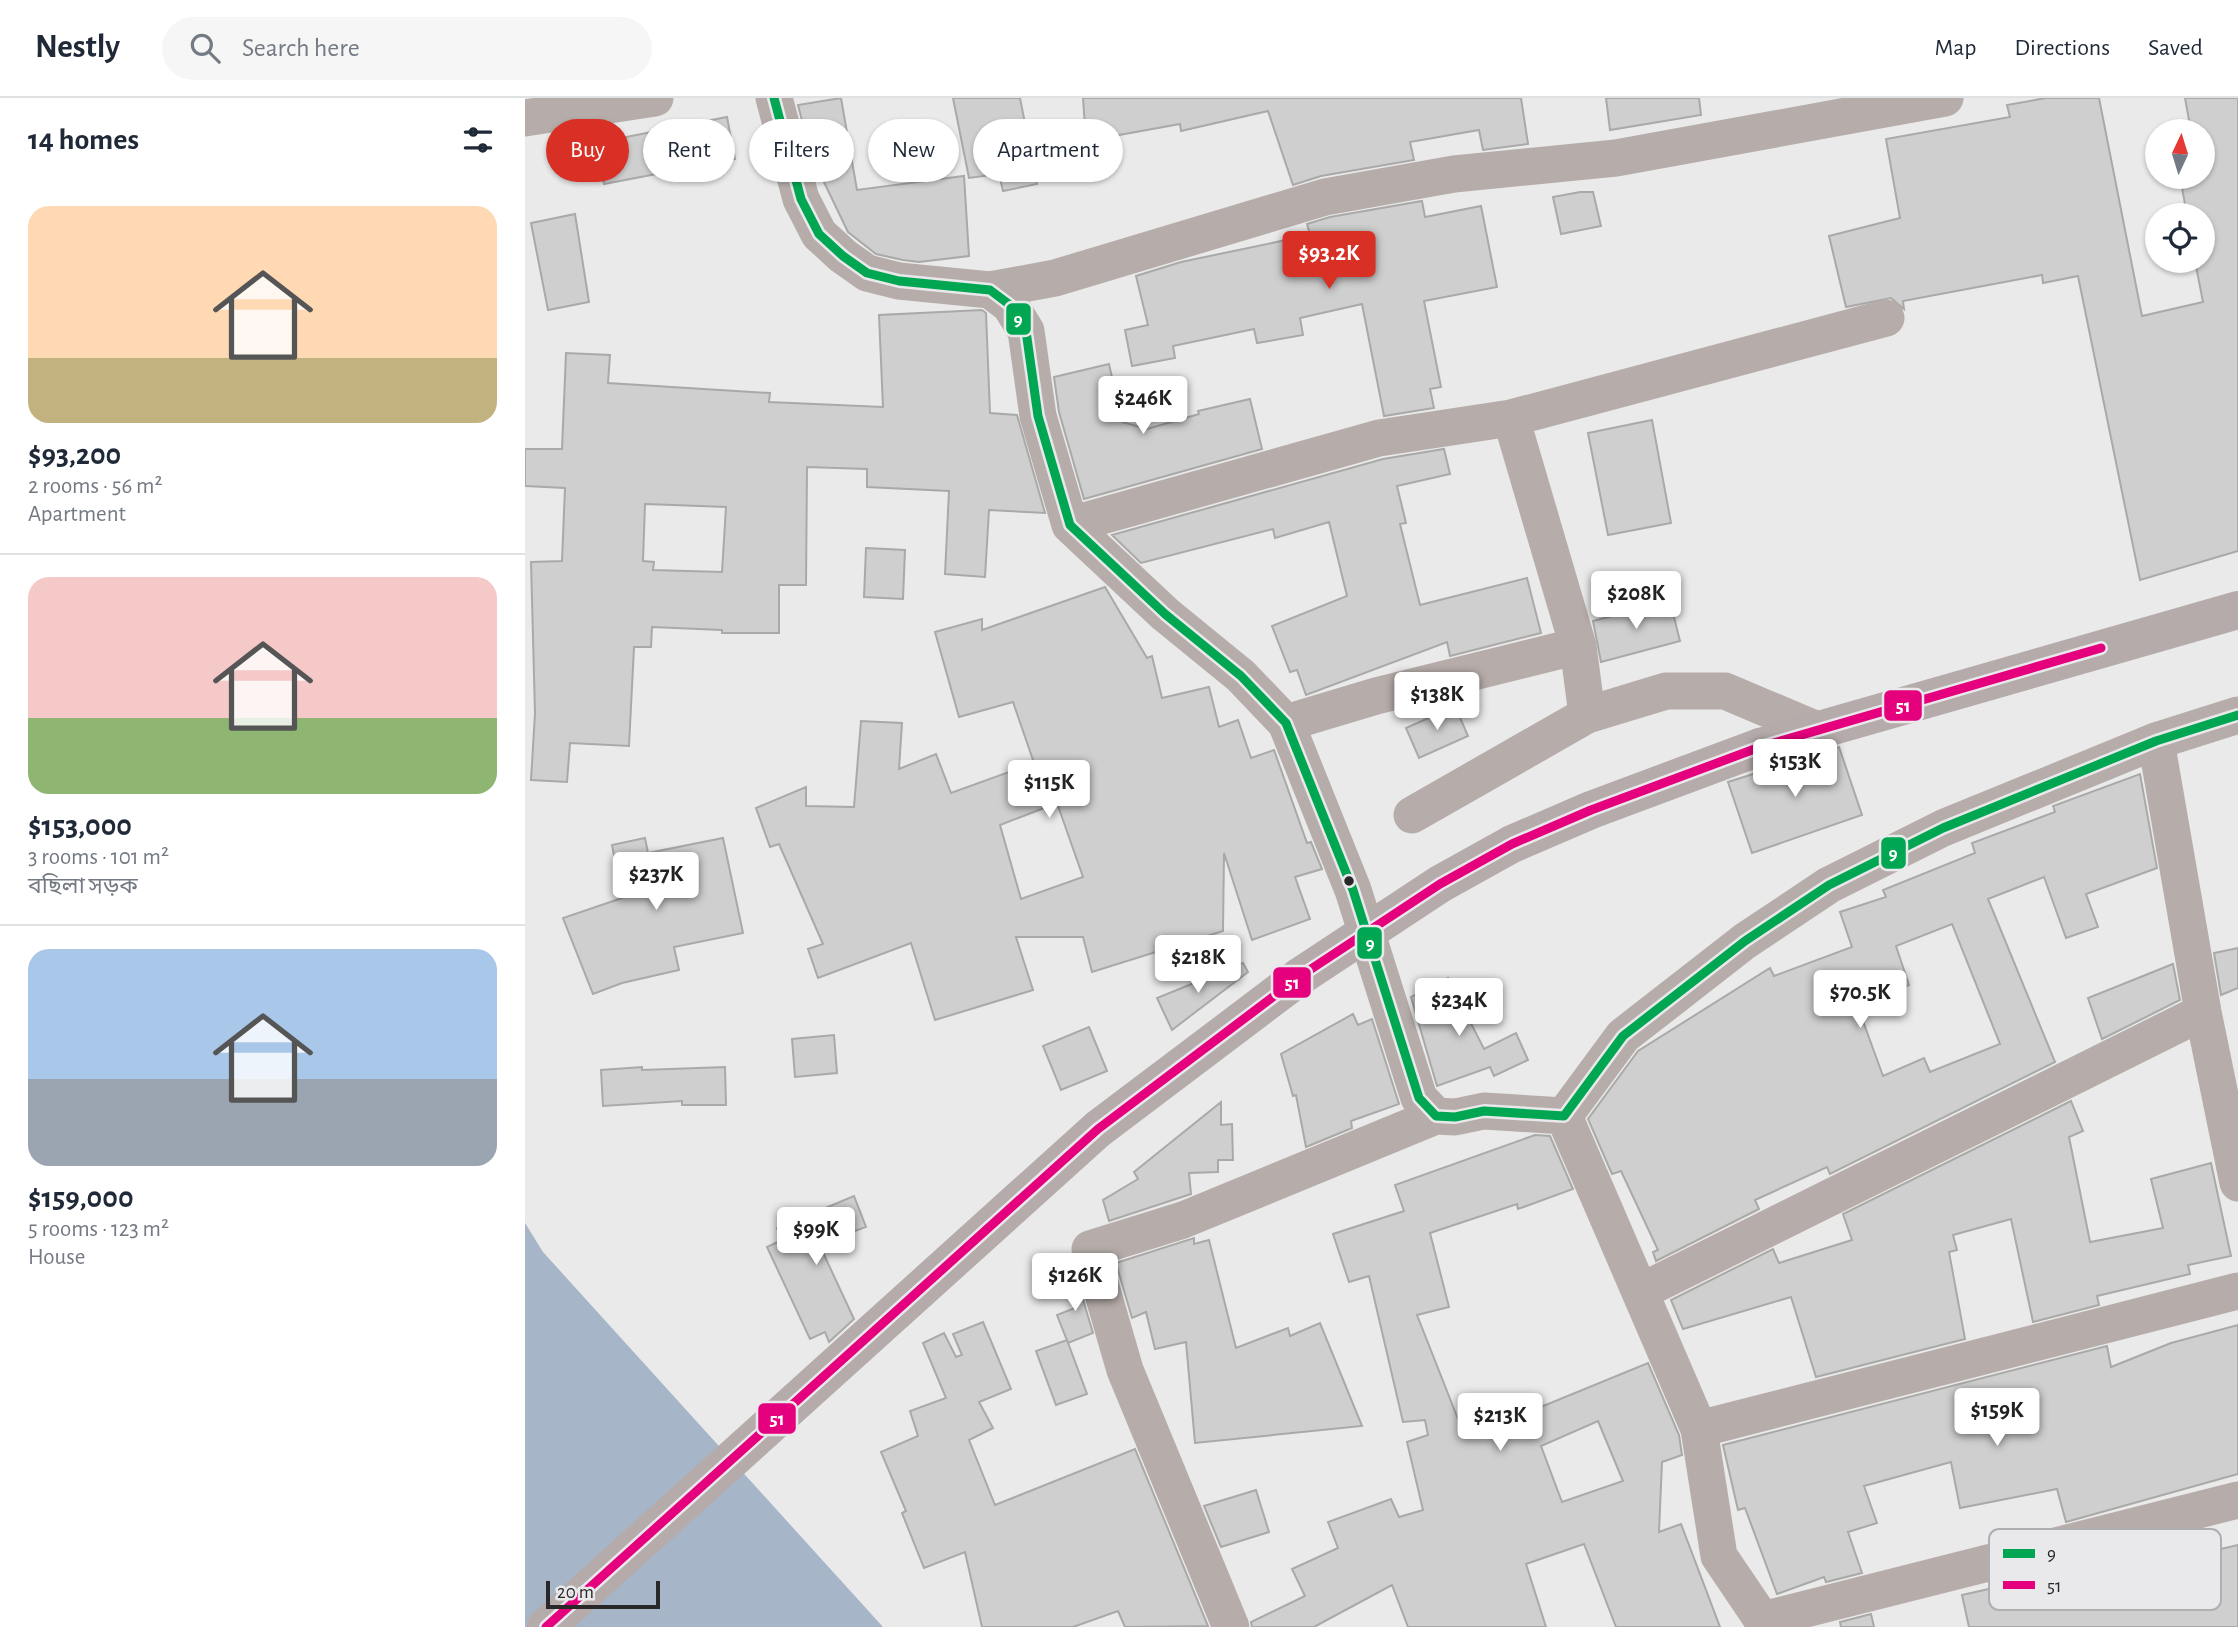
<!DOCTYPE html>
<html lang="en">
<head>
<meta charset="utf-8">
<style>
	:root { --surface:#fff; --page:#f6f6f7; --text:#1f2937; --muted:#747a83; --line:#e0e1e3; --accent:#d93025 }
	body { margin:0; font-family:"Alegreya Sans","Noto Sans Bengali",sans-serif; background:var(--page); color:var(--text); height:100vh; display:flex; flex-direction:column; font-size:26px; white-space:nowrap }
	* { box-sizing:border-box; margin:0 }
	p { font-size:23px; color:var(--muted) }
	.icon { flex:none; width:38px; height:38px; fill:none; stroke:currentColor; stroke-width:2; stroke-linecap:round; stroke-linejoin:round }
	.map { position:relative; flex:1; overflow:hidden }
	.side { display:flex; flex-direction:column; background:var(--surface); width:525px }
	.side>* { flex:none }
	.guide { position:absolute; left:21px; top:21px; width:665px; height:63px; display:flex; gap:14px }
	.needle { width:46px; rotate:4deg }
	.controls { position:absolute; left:1620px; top:21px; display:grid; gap:14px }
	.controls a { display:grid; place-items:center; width:70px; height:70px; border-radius:50%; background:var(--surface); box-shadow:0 2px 5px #0004; font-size:35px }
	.scale { position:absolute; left:21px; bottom:18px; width:114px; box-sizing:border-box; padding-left:7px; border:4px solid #282829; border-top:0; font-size:19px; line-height:24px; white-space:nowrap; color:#282829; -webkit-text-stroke:5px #e9e9ec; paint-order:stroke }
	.price { position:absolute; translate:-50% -60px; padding:0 16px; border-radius:7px; background:#fff; color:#222; font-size:23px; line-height:46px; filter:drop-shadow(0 2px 4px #0008) }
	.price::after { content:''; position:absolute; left:50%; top:42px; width:21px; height:16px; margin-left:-10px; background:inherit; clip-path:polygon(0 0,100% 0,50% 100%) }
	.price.on { background:var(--accent); color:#fff }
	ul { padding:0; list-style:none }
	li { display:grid; align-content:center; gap:14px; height:371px; padding:0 28px }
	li+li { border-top:2px solid var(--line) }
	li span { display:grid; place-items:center; height:217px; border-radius:21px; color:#555 }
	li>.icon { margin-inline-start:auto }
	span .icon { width:126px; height:126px; fill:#fffc; stroke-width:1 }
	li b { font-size:30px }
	h2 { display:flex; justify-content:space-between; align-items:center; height:84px; padding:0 28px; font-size:30px }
	.chip { padding:0 24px; border-radius:32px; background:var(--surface); box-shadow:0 2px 5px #0004; font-size:24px; line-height:63px }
	.chip.on { background:var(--accent); color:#fff }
	header { display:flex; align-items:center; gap:42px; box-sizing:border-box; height:98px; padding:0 35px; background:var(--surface); border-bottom:2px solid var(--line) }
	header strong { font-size:33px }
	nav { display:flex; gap:38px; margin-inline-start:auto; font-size:24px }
	.search { width:490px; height:63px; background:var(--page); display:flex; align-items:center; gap:18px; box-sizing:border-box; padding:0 24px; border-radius:38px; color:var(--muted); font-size:26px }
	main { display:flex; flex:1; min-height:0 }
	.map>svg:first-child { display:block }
</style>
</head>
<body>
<header>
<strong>Nestly</strong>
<div class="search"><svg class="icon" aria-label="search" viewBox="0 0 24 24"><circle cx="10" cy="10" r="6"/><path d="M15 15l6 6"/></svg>Search here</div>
<nav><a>Map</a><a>Directions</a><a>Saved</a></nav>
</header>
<main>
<section class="side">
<h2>14 homes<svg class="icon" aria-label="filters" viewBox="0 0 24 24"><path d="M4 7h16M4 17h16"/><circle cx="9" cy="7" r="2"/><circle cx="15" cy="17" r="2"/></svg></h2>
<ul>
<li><span style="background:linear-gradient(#ffd9b3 70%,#c2b280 0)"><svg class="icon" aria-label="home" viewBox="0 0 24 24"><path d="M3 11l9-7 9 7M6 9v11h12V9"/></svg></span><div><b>$93,200</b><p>2 rooms · 56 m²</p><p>Apartment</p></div></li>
<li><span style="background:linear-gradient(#f6c9c9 65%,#8fb573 0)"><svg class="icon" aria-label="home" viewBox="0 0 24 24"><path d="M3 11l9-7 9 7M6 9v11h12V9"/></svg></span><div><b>$153,000</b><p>3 rooms · 101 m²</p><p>বছিলা সড়ক</p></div></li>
<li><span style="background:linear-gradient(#a9c7e8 60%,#9aa5b1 0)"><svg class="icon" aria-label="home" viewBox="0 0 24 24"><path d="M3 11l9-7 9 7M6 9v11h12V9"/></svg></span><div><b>$159,000</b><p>5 rooms · 123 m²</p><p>House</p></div></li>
</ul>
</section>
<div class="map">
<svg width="1713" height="1529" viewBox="0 0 1713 1529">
	<rect width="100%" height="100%" fill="#eaeaeb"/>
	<path fill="#a6b6c8" d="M0,1125L18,1154L358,1529H0Z"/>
	<path fill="#d0cfcf" stroke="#a9a9a8" stroke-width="2" fill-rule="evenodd" d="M316,0L332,92L439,78L444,158L394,164L378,162L351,156L323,134L297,80L292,81L273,7Z
		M428,0H495L512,86L478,93L474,76L444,80Z
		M558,0H996L1003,46L958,52L954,32L885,44L889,62L796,78L768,87L743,13L656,33L655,26L561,43Z
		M1081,0H1174L1176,17L1085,32Z
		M1521,0H1574L1617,218L1678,204L1670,163H1678V117H1662L1655,79H1678V33H1666L1660,0H1713V453L1615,482L1553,178L1518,185L1517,177L1378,203L1379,211L1366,200L1321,209L1304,138L1375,120L1361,41L1485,19L1482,7Z
		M202,19L210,61L79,86L71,45Z
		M1055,94H1068L1076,128L1036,136L1028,99Z
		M897,103L900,119L956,108L972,189L899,203L916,289L905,291L909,310L859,318L837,206L775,220L778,237L732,245L729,231L648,248L650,260L607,268L600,232L623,227L611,178L656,164L785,137L782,126L805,119Z
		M50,116L64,204L23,212L6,125Z
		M457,212L461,215L465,315L492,317L520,415L464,412L460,479L420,476L424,393L342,389V371L282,369L281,487H254V535H197V532L127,529L126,549H109L104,648L45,645L42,684L6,682L10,615L6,464L37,463L40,390L0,388V351H37L41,255L85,257L83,285L245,295L244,304L358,309L354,217ZM120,406L201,409L197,474L128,472L129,464L118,463Z
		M584,266L597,324L622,331L674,316L673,313L725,301L737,351L559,401L534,314L529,279Z
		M1127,322L1146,425L1083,437L1063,335Z
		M919,351L925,376L872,388L881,425L875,426L895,507L1002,480L1016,535L925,558L922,544L781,597L772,572L765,574L747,528L822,498L804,424L750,440L748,431L616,465L587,437L858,361Z
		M341,450L380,452L378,501L339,499Z
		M580,489L622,560L627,558L637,600L684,589L694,629L713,622L726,660L749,652L782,745L786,744L797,771L770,779L785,821L727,842L699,755L698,833L567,874L558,839H491L508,892L410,922L386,845L293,880L283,851L298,846L254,746L245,749L231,710L281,689V708L329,709L336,623L377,625L374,671L411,656L426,695L509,665L488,604L434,619L410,534L457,521V532ZM532,705L558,779L496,801L475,727Z
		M1145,503L1155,543L1076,564L1068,523Z
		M930,608L943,638L894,660L881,630Z
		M1314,649L1337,717L1227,755L1203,684Z
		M1615,676L1632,770L1561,796L1573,829L1541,840L1519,779L1463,801L1530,964L1305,1076L1302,1069L1230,1102L1234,1111L1131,1163L1128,1154L1133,1152L1096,1073L1087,1076L1063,1021L1113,953L1245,870L1249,878L1327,849L1315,814L1361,799L1358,792L1450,755L1447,745L1530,714L1528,708ZM1427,826L1475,946L1405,974L1399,960L1358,978L1331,904L1384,887L1371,848Z
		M120,740L123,755L198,740L218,835L149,849L154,872L97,885L68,896L38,820L97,800L87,747Z
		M1713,850V890L1696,897L1689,855Z
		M718,865L723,874L647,932L632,900Z
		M1648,866L1655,902L1577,941L1563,900Z
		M923,880L959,951L991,935L1003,962L969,978L965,969L912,988L886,899Z
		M828,916L833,927L847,921L874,1006L826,1023L827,1030L781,1049L771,997L768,998L756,956Z
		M564,929L582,973L536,992L518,948Z
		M309,937L312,975L270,979L267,941Z
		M117,969V972L200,969L201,1007H157V1003L78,1008L76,972Z
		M1546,1003L1558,1033L1544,1039L1565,1144L1638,1130L1626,1081L1686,1065L1706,1158L1663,1167L1665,1176L1572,1198L1574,1207L1508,1224L1486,1121L1428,1137L1432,1152L1424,1154L1440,1241L1291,1279L1266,1199L1158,1231L1146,1202L1248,1151L1254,1165L1327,1142L1318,1116Z
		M696,1004V1027L707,1026L708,1062H693V1074L664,1075L666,1096L584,1123L578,1102L613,1081L609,1074Z
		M1010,1037L1025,1038L1048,1091L993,1111L992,1106L905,1135L924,1209L892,1217L935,1326L955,1321L957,1333L1123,1265L1154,1337L1157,1357L1137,1364L1134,1434L1156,1426L1195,1529H1091L1059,1446L1001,1466L1021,1529H883L867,1487L789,1529H727L726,1524L780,1498L767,1471L813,1450L803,1424L866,1401L874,1419L898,1412L882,1344L903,1337L900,1322L878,1324L844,1178L824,1184L808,1136L879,1113L870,1087ZM1073,1323L1098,1383L1037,1404L1016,1348Z
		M329,1098L341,1129L294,1146L329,1221L304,1244L300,1234L285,1241L242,1149L257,1142L252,1130Z
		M669,1140V1146L684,1142L711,1250L763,1230L765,1238L795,1225L837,1328L670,1345L661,1244L630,1251L621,1214L607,1220L591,1165Z
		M549,1172L568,1235L543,1245L532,1217L550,1210L538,1176Z
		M458,1224L486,1291L454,1304L468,1330L444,1342L470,1407L610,1351L683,1528L600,1529L593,1513L548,1529H457L440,1454L399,1470L377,1415L381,1413L356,1354L393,1338L385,1313L421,1300L398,1245L419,1235L431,1259L437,1257L428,1236Z
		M1713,1227V1376L1541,1424L1532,1391L1435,1410L1426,1364L1339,1388L1352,1425L1323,1434L1337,1475L1301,1484L1299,1479L1252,1496L1220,1410L1213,1412L1198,1347L1582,1248L1586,1269L1646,1245Z
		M542,1242L562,1296L531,1307L511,1253Z
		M731,1392L744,1434L696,1449L679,1408Z
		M1713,1447V1529H1444L1437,1497L1486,1486V1481L1603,1452L1608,1471Z
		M1346,1516L1349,1529H1316L1315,1524Z"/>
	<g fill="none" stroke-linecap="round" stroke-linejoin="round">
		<path stroke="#b6adaa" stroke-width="37" d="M249,0L276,101L294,136L318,158L342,175L374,183L465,192L485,207L501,233L513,318L545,427L640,516L716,578L761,625L828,792L894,1000L911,1018L930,1019L959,1013L1039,1018L1098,938L1220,843L1304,787L1418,730L1631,643L1713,617
			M0,20L130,0
			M465,192L530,180L800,99L929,76L1091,60L1420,0
			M545,427L854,340L986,320L1361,220
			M1062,617L1141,593H1200L1290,631
			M761,625L851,598L1053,548
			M1631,643L1678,914L1713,1085
			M887,717L1062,617L1053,548L986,320
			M1039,1018L1174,1331L1194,1458L1242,1529
			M1117,1193L1678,914
			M1174,1331L1713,1193
			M1237,1522L1713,1402
			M706,1529L600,1272L565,1151L658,1122L911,1018"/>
		<path stroke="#b4abaa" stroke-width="38" d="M1235,649L1713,512"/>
		<path stroke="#b4abaa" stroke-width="38" d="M21,1529L573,1031L777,877L915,786L987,746L1066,712L1235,649"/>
		<g stroke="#e9e9ec" stroke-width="14">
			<path id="bus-1" d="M249,0L276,101L294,136L318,158L342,175L374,183L465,192L485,207L501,233L513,318L545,427L640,516L716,578L761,625L828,792L894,1000L911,1018L930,1019L959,1013L1039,1018L1098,938L1220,843L1304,787L1418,730L1631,643L1713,617"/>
		</g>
		<g stroke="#e9e9ec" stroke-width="14">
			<path id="bus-2" d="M21,1529L573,1031L777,877L915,786L987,746L1066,712L1235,649L1576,550"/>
		</g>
		<use href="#bus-1" stroke="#00a651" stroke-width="9"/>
		<use href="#bus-2" stroke="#e5007d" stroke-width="9"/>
	</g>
	<circle fill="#282829" stroke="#e9e9ec" stroke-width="2.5" cx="824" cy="783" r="6"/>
	<rect x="1464" y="1431" width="232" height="81" rx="10" fill="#e9e9ec" stroke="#afafb2" stroke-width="2"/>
	<rect x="1478" y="1451" width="32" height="9" fill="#00a651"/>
	<rect x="1478" y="1483" width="32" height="8" fill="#e5007d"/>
	<g font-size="19" fill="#282829">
		<text x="1522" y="1462">9</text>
		<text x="1522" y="1494">51</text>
	</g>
	<g stroke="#e9e9ec" stroke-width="2.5">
		<rect x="480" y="204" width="27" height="34" rx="7" fill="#00a651"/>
		<rect x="1358" y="591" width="40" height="33" rx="7" fill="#e5007d"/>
		<rect x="1355" y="738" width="27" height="34" rx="7" fill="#00a651"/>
		<rect x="831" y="828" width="27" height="34" rx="7" fill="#00a651"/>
		<rect x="747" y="868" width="40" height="33" rx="7" fill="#e5007d"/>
		<rect x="232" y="1304" width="40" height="33" rx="7" fill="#e5007d"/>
	</g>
	<g font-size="19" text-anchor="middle" font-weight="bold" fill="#fff">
		<text x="493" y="228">9</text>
		<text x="1378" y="614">51</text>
		<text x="1368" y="762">9</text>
		<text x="845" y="852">9</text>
		<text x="767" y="891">51</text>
		<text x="252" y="1327">51</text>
	</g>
</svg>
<div class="controls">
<a><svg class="needle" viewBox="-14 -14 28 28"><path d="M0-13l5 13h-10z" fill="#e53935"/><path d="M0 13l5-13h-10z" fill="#747a83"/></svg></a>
<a><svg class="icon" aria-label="locate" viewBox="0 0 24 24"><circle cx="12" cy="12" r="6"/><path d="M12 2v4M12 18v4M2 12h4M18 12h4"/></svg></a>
</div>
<div class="scale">20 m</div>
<b class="price on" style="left:804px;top:193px">$93.2K</b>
<b class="price" style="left:618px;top:338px">$246K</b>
<b class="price" style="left:1111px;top:533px">$208K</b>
<b class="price" style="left:912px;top:634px">$138K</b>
<b class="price" style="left:1270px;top:701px">$153K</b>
<b class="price" style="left:524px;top:722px">$115K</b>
<b class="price" style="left:131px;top:814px">$237K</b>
<b class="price" style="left:673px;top:897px">$218K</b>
<b class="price" style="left:1335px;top:932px">$70.5K</b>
<b class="price" style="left:934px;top:940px">$234K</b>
<b class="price" style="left:291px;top:1169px">$99K</b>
<b class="price" style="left:550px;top:1215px">$126K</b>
<b class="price" style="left:1472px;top:1350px">$159K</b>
<b class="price" style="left:975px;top:1355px">$213K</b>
<div class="guide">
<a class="chip on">Buy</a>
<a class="chip">Rent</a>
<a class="chip">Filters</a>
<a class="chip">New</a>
<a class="chip">Apartment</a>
</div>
</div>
</main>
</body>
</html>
